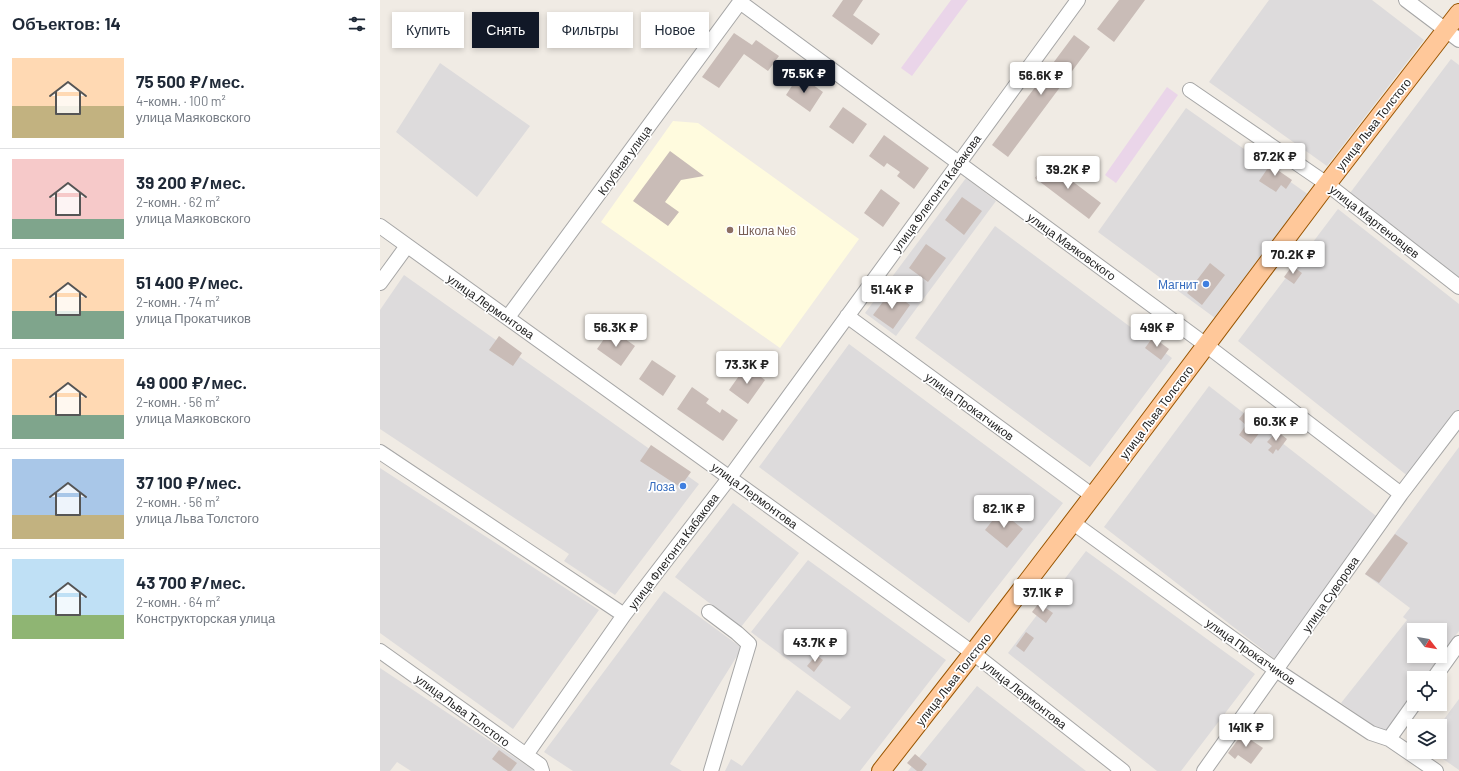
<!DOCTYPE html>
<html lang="ru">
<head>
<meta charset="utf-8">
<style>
	:root { --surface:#fff; --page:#f2f2f3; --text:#1f2937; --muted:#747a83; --line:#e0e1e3; --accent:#111827 }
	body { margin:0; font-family:Barlow,sans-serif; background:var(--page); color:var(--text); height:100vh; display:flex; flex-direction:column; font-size:15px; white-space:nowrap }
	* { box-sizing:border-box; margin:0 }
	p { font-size:13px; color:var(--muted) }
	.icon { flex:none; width:22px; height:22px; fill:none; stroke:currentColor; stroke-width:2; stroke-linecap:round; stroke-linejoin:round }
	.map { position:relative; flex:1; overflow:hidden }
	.sheet { display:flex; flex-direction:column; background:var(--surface); width:380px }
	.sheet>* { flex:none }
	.banner { position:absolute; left:12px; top:12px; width:380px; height:36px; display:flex; gap:8px }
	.needle { width:26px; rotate:121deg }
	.fabs { position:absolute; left:1027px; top:623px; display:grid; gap:8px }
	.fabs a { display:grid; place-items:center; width:40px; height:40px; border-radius:0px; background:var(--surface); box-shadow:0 2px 6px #0003; font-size:20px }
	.price { position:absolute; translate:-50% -34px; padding:0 9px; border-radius:4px; background:#fff; color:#222; font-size:13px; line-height:26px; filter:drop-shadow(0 1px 2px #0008) }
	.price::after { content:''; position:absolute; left:50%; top:24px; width:12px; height:9px; margin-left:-6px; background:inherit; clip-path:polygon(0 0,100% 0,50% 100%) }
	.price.active { background:var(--accent); color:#fff }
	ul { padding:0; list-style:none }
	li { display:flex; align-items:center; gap:12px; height:100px; padding:0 12px }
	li+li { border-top:1px solid var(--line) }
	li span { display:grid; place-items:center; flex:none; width:112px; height:80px; border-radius:0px; color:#555 }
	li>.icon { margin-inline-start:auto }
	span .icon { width:48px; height:48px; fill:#fffc; stroke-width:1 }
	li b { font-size:17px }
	h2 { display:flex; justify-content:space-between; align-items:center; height:48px; padding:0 12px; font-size:17px }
	.pill { padding:0 14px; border-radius:0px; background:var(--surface); box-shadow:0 2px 6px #0003; font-size:14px; line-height:36px }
	.pill.active { background:var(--accent); color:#fff }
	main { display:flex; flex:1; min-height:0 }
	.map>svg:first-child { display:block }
</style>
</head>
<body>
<main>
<section class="sheet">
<h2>Объектов: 14<svg class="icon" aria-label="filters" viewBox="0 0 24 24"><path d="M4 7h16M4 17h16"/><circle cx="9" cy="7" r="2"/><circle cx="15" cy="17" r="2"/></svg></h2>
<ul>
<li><span style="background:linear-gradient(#ffd9b3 60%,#c2b280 0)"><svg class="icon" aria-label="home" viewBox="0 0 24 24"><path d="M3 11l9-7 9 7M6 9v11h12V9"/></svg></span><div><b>75 500 ₽/мес.</b><p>4-комн. · 100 m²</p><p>улица Маяковского</p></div></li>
<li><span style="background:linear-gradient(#f6c9c9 75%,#7fa58c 0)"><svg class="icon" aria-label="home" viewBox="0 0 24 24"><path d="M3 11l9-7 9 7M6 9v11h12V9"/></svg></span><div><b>39 200 ₽/мес.</b><p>2-комн. · 62 m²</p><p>улица Маяковского</p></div></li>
<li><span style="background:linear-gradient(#ffd9b3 65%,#7fa58c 0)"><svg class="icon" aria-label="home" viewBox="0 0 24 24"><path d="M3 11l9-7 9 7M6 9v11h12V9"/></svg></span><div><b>51 400 ₽/мес.</b><p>2-комн. · 74 m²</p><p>улица Прокатчиков</p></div></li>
<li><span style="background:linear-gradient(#ffd9b3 70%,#7fa58c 0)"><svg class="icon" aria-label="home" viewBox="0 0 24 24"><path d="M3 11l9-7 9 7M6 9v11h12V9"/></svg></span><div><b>49 000 ₽/мес.</b><p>2-комн. · 56 m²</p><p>улица Маяковского</p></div></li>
<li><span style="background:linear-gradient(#a9c7e8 70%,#c2b280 0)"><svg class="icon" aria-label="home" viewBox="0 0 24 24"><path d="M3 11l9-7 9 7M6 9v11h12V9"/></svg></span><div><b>37 100 ₽/мес.</b><p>2-комн. · 56 m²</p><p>улица Льва Толстого</p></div></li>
<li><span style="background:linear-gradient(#bfe0f5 70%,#8fb573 0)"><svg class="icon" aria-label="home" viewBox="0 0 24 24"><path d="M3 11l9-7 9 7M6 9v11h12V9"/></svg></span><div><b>43 700 ₽/мес.</b><p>2-комн. · 64 m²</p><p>Конструкторская улица</p></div></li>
</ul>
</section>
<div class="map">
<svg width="1079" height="771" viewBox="0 0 1079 771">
	<rect width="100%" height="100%" fill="#f0ebe4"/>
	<path fill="#dddbdc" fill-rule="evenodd" d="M889,0H992L1044,40L947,166L829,82Z
		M1071,59L1079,65V278L970,193Z
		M60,63L150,126L97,197L16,132Z
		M806,108L929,195L835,318L718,232Z
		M586,178L616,201L516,336L485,313Z
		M958,209L1079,304V410L1029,477L858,341Z
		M615,226L792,358L710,467L535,338Z
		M24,275L319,484L235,595L184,561L189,554L0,429V310Z
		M469,344L683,503L589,623L379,467Z
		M829,386L1000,519L895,659L724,527Z
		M1079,447V631L1044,678H1034V692L1004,733L961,703L1027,620L1023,617L1030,608L985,574ZM1034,630H1060V656H1034Z
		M0,468L219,610L133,729L0,633Z
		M353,503L419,553L361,627L295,577Z
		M706,551L875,674L801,771H777L628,653Z
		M428,560L566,660L480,771H345L351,759L362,766L417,690L460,720L471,707L371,632Z
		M284,591L362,648L290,764L302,771H193L164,752Z
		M0,668L155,771H31L17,762L10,771H0Z
		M597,686L706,771H528Z
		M1079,699V770L1053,752H1060V726H1059Z"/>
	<path fill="#ead5e9" d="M571,0H588L532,76L521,68Z
		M787,87L798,95L736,183L725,175Z"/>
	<path fill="#fffbde" d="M293,121L318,123L479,239L400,348L221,222Z"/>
	<path fill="#c9bcb7" d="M463,0H483L473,15L500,34L492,45L452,16Z
		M739,0H765L734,42L717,29Z
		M354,33L372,45L376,40L399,56L388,71L364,54L339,88L322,77Z
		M694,35L710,47L628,157L612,145Z
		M419,75L443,92L430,112L406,95Z
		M463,107L487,124L473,144L449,127Z
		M504,135L549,168L534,189L517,176L520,172L507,163L504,167L489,156Z
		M290,151L324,176L301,180L285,202L299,212L288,226L253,201Z
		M894,159L903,165L899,171L912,180L906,189L901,185L896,192L879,181Z
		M667,162L721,203L709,219L655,178Z
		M501,189L520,203L503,227L484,213Z
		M582,197L602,211L584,235L565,220Z
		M546,244L566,258L548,282L529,268Z
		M830,263L845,275L822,305L807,293Z
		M912,266L922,273L914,284L904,277Z
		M511,291L530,305L513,329L493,315Z
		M231,329L255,346L241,366L217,349Z
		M119,336L142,353L133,366L109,350Z
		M773,337L789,349L781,360L765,348Z
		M272,360L296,376L283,396L259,379Z
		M366,366L385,380L368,404L349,390Z
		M312,387L329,399L326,403L340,413L342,409L358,420L343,441L297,409Z
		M867,409L886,424L871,444L859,435L866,425L859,419Z
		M897,431L907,439L898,451L896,449L893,454L888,450L892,446L887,442Z
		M271,445L311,472L300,487L260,461Z
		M620,511L643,529L627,548L605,530Z
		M1015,534L1028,543L999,583L985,574Z
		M659,603L673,613L666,623L652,612Z
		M646,632L654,638L644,652L636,646Z
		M436,655L443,660L434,672L427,666Z
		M866,729L874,735L871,740L883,748L871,764L858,755L855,759L848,753Z
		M119,750L137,763L131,771H128L112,759Z
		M535,754L547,764L542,771H537L527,763Z"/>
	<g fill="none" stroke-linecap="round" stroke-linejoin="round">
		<g stroke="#a6a6a6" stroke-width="16">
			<path id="minor" d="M1026,0L1079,40
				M810,90L947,184L1079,287
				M0,226L593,653L743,771
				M0,283L27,246
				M467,316L713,496
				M128,317L360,2L826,345L1021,494
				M0,452L244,615
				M692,522L896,670L991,733L1009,739L1056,771
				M329,612L357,633L369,644L331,771
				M0,651L160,765L162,771
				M1054,678L1079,643
				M1009,739L1034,704
				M146,755L244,615L350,477L698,0
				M824,771L1021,494L1079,418"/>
		</g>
		<g stroke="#950" stroke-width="20">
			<path id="major" d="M501,771L593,653L728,476L947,184L1079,13"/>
		</g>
		<use href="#minor" stroke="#fff" stroke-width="14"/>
		<use href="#major" stroke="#ffc89a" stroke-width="18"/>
	</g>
	<circle fill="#8d6e63" stroke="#fff" stroke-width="1.5" cx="350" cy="230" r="4"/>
	<g fill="#3f7fe0" stroke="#fff" stroke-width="1.5">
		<circle cx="826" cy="284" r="4"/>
		<circle cx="303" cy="486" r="4"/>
	</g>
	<g text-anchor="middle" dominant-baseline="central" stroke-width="3.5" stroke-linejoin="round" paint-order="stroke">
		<g font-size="12" fill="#1f1f1f" stroke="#fff">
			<text transform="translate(993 124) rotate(-52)">улица Льва Толстого</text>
			<text transform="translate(244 160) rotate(-54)">Клубная улица</text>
			<text transform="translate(556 193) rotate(-54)">улица Флегонта Кабакова</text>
			<text transform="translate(995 221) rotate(38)">улица Мартеновцев</text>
			<text transform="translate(692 246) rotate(36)">улица Маяковского</text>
			<text transform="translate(111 306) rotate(35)">улица Лермонтова</text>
			<text transform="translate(590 406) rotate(36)">улица Прокатчиков</text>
			<text transform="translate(776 412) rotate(-53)">улица Льва Толстого</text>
			<text transform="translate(375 495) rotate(36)">улица Лермонтова</text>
			<text transform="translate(293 551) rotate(-53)">улица Флегонта Кабакова</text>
			<text transform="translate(950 594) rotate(-55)">улица Суворова</text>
			<text transform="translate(871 651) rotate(35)">улица Прокатчиков</text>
			<text transform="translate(573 679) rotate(-52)">улица Льва Толстого</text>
			<text transform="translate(645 694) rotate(38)">улица Лермонтова</text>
			<text transform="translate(83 710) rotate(36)">улица Льва Толстого</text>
		</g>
		<g font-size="12" fill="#785e54" stroke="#fff" text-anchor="start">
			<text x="358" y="230">Школа №6</text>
		</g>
		<g font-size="12" fill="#366cbe" stroke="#fff" text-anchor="end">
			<text x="818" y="284">Магнит</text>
			<text x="295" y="486">Лоза</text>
		</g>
	</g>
</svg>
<div class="fabs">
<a><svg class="needle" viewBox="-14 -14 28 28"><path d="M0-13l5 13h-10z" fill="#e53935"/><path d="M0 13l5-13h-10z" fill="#747a83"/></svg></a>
<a><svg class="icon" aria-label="locate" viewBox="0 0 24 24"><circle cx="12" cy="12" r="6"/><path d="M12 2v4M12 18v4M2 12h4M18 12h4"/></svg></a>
<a><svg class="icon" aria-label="layers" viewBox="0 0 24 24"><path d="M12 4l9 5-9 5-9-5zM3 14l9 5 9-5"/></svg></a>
</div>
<b class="price active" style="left:424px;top:94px">75.5K ₽</b>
<b class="price" style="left:661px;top:96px">56.6K ₽</b>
<b class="price" style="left:895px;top:177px">87.2K ₽</b>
<b class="price" style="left:688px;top:190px">39.2K ₽</b>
<b class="price" style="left:913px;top:275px">70.2K ₽</b>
<b class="price" style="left:512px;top:310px">51.4K ₽</b>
<b class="price" style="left:236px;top:348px">56.3K ₽</b>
<b class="price" style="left:777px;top:348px">49K ₽</b>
<b class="price" style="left:367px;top:385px">73.3K ₽</b>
<b class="price" style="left:896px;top:442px">60.3K ₽</b>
<b class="price" style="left:624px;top:529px">82.1K ₽</b>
<b class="price" style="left:663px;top:613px">37.1K ₽</b>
<b class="price" style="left:435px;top:663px">43.7K ₽</b>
<b class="price" style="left:866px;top:748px">141K ₽</b>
<div class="banner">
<a class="pill">Купить</a>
<a class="pill active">Снять</a>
<a class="pill">Фильтры</a>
<a class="pill">Новое</a>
</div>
</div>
</main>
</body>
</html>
